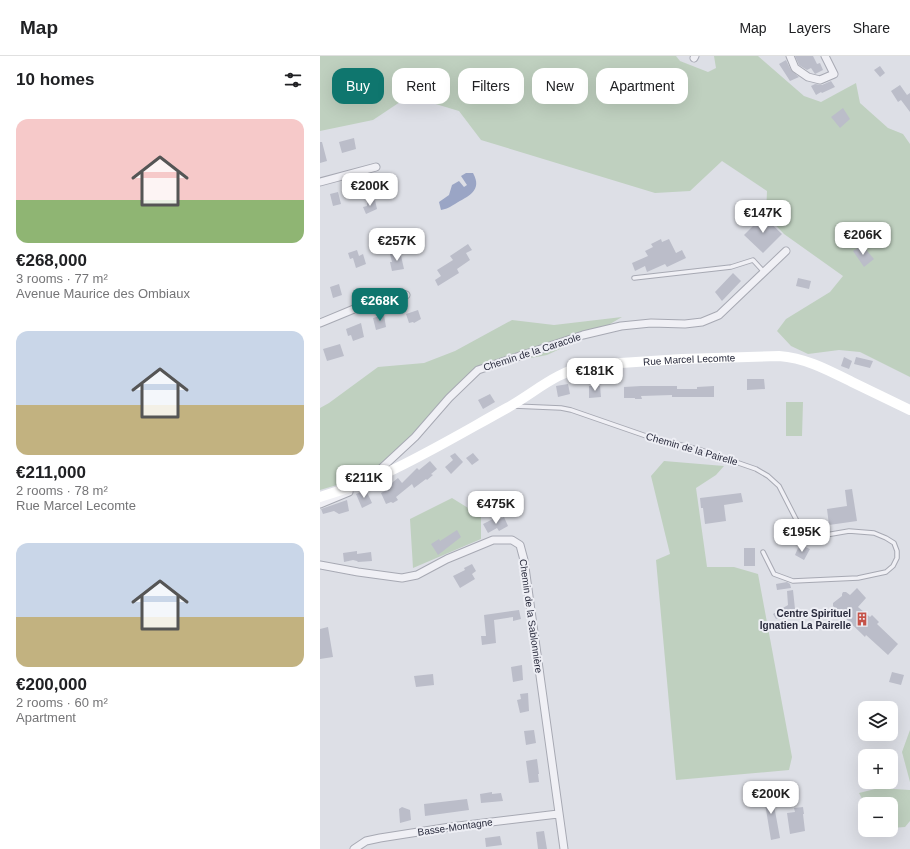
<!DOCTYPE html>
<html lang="en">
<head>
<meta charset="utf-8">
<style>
	:root { --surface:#fff; --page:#f6f6f6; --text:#202124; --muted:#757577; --line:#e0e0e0; --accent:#0f766e }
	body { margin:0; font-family:Helvetica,sans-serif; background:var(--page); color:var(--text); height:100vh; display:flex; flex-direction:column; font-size:15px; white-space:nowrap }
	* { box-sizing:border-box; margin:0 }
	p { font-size:13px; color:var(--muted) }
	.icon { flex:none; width:22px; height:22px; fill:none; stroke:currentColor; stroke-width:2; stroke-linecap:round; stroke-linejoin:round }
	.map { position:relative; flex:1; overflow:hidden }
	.side { display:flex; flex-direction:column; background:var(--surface); width:320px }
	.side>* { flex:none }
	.top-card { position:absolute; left:12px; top:12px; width:380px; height:36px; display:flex; gap:8px }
	.controls { position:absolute; left:538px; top:645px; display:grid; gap:8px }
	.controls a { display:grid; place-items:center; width:40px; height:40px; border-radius:8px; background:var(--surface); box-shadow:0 4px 16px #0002; font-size:20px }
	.price { position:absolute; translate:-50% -34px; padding:0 9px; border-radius:8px; background:#fff; color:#222; font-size:13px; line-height:26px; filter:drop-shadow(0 1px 2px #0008) }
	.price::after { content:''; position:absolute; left:50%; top:24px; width:12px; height:9px; margin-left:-6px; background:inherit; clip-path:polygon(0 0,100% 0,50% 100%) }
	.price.on { background:var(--accent); color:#fff }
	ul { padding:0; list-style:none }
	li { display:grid; align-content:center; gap:8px; height:212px; padding:0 16px }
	li span { display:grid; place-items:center; height:124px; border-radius:12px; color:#555 }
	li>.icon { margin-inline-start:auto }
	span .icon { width:72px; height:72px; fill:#fffc; stroke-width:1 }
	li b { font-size:17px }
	h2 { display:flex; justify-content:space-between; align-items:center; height:48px; padding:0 16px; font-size:17px }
	.chip { padding:0 14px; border-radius:12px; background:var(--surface); box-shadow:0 4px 16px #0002; font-size:14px; line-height:36px }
	.chip.on { background:var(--accent); color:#fff }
	header { display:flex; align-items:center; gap:24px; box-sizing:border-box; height:56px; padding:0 20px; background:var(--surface); border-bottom:1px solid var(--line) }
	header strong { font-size:19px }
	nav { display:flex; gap:22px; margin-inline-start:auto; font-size:14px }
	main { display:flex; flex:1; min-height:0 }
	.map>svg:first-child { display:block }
</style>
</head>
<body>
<header>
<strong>Map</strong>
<nav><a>Map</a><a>Layers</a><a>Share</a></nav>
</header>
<main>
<section class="side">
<h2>10 homes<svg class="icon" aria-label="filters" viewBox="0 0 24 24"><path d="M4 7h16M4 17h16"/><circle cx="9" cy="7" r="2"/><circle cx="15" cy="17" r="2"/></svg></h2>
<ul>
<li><span style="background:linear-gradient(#f6c9c9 65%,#8fb573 0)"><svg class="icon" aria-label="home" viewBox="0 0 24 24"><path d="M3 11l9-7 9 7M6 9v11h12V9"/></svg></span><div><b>€268,000</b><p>3 rooms · 77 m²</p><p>Avenue Maurice des Ombiaux</p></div></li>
<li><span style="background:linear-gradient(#c9d6e8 60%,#c2b280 0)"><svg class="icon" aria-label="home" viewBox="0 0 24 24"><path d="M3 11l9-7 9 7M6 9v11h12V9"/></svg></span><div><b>€211,000</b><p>2 rooms · 78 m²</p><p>Rue Marcel Lecomte</p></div></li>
<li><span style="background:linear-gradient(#c9d6e8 60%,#c2b280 0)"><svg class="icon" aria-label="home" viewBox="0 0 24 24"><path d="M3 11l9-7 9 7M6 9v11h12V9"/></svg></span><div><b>€200,000</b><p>2 rooms · 60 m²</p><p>Apartment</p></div></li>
</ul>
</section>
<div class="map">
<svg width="590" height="793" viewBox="0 0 590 793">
	<rect width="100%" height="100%" fill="#dddfe6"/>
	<path fill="#bfd0bf" d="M0,0H356L360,5L388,16L396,12L394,0H438L484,40L501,46L536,27L540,47L568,72L583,78L590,88V321L540,296L519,294L488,298L471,290L457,275L466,263L510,236L523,220L464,178L446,159L447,135L402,105L370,135L335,137L161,84L139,55L89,40L53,64L0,75Z
		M302,261L278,275L227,299L200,304L163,315L58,413L27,426L0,434V352L9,347L58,311L104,307L135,295L192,264L234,269Z
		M466,346H483L482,380H466Z
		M344,405L404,410L396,419L376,432L387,511H414L438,518L472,701L469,714L356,724L336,504L350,498L331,420Z
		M132,442L161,460V483L93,512L90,463Z
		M590,674V726L582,696Z
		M559,732L590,734V765L585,771L571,772V748H545L539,737Z"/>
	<path fill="#9aa5c5" d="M146,117H153C163,135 148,140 135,148C130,151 127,153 121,154L119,146L129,139L132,129L139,125L144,131L147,129L141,120Z"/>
	<path fill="#bbbdc9" d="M475,0H493L497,8L500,7L503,14L495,18L491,12L487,14L479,9Z
		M466,4L471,14L479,21L470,25L459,8Z
		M560,10L565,17L560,21L554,14Z
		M511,25L515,31L502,37L501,36L496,39L491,30L495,28L502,29Z
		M580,29L587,39L590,37V56L581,44L578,46L571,35Z
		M523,52L530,63L520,72L511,61Z
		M34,82L36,93L22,97L19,86Z
		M0,86H2L7,105L0,107Z
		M18,136L21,148L13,150L10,138Z
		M55,144L57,153L46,158L43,151L47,150V147Z
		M443,160L462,178L443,197L424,179Z
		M341,183L342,186L349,183L356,197L362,194L366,202L347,211L345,208L327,216L325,210L315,215L312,207L328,200L325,195L333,191L331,188Z
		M148,188L152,194L146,197L150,204L137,213L139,217L118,230L115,224L121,220L117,214L133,204L130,200Z
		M542,189L554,203L544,211L533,195Z
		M37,194L39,200L43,198L46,208L36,212L33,202L30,203L28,197Z
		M80,195L84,213L72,215L70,206H72L70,198Z
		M413,217L421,225L402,245L395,236Z
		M478,222L491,225L489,233L476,230Z
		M19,228L22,239L13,242L10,231Z
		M98,254L101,263L94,267L93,266L89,267L86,258Z
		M64,259L66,271L56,274L53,262Z
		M41,267L44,281L33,285L31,279L28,280L26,273Z
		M20,288L24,300L7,305L3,293Z
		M524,301L532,305L529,313L521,310Z
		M536,301L553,305L550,312L534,308Z
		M427,323H444L445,333L427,334Z
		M248,328L250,338L238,341L236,330Z
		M269,330H280L281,341L269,342Z
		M321,330H357V333H377V331L394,330V341H352V339L321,340L322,343H315V342H304V331Z
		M170,338L175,346L163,353L158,344Z
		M135,397L143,406L131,418L125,411L133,404L130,400Z
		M153,397L159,404L152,409L146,402Z
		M110,405L117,413L111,418L113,419L107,424L106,423L94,432L92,428L76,441L78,444L73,447L71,446L66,448L61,437L65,435L64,433L78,422L82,427L97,412L99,414Z
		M532,433L537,465L509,469L507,453L527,450L525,434Z
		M46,434L52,447L42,452L36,438Z
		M421,437L423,446L404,449L406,465L385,468L383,452H381L380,442Z
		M27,444L29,455L19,458L14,455L3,458L1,453Z
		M184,461L188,470L179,475L177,472L168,477L163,468L173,463L174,466Z
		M137,474L141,481L118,499L111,488L119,483L120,485Z
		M483,490L490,493L484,504L475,499L478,492L482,493Z
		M424,492H435V510H424Z
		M37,495V498L51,496L52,505L38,506L37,505L33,504L24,506L23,497Z
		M152,508L156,515L152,518L155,523L140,532L133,520L145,514L144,512Z
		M467,526L470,528L471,532L457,534L456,528Z
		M537,532L546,542L538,551L550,561L552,559L559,566L557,568L578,588L568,599L546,579L545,581L513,550V547L522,540V538L523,536H526L530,539Z
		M473,534L475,553L463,555L465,559L456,563L453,558L468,549L467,535Z
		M199,554L201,563L193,565V561L174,564L176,587L162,589L161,580H166L164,559Z
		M8,571L13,601L0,603V573Z
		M202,609L203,624L193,626L191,611Z
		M572,616L584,619L581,629L569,626Z
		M113,618L114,629L96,631L94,620Z
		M208,637L209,655L200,657L197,644L201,643L200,638Z
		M214,674L216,687L206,689L204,675Z
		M217,703L219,718H218L219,726L209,727L206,705Z
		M451,733L460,782L451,784L443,735Z
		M172,736V738L181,737L183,745L161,747L160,738Z
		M147,743L149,754L105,760L104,748Z
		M82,751L90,754L91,764L80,767L79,753Z
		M483,751L484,758H483L485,775L470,778L467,757L475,756L474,752Z
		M224,775L227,793H218L216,776Z
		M180,780L182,789L166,791L165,782Z"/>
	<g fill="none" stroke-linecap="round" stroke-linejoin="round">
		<g stroke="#a7a9b3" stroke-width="5.5">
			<path id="lane" d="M314,222L411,211L433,204L444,216
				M194,350L241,352L251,354L329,381L381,394L436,413L448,420L459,430L479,469L486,477L500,480L529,475L554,477L566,482L574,487L577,495V502L573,510L566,516L538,522L473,525L454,518L443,496"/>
		</g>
		<g stroke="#a7a9b3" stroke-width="9">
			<path id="street" d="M470,0L475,12L488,21L500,24L514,18L505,0
				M374,2L375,0
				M0,126L56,111
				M0,267L34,253L86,239
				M53,420L95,381L129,342L158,314L263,279L301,270L331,267L365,268L382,266L399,259L466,195
				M0,448L29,436
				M0,509L38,516L82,522L97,519L127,503L173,484H192L200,489L204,504L244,793
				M34,793L46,785L60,782L130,771L238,758"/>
		</g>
		<use href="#lane" stroke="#f0f0f5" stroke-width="3.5"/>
		<use href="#street" stroke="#f0f0f5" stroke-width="7"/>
		<path stroke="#fff" stroke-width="10" id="s1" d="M0,441C22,434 45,427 66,417C107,398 147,374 187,352C217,335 235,316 270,309L362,303L459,300C486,302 508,314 532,326C551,335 571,345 590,354"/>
	</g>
	<defs>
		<g id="building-bare" transform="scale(1.08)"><path d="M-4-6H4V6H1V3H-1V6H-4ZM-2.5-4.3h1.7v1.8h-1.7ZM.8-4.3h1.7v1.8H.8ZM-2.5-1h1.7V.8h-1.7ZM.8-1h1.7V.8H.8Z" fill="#c55248" stroke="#edeef4" stroke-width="2.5" paint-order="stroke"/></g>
	</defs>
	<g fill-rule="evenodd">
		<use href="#building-bare" x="542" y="563"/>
	</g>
	<g text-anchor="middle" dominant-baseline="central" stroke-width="4" stroke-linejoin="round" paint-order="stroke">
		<g font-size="10" fill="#282a3c" stroke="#edeef4">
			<text transform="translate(212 296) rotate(-18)">Chemin de la Caracole</text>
			<text stroke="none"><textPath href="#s1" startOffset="401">Rue Marcel Lecomte</textPath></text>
			<text transform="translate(372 393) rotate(16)">Chemin de la Pairelle</text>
			<text transform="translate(211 560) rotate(82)">Chemin de la Sablonnière</text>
			<text transform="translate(135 771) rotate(-8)">Basse-Montagne</text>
		</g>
		<g font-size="10" font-weight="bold" fill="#282a3c" stroke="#edeef4" text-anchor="end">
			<text x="531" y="557">Centre Spirituel<tspan x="531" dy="12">Ignatien La Pairelle</tspan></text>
		</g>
	</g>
</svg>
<div class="controls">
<a><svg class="icon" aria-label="layers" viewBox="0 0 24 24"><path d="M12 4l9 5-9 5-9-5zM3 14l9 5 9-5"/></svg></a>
<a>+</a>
<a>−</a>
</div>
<b class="price" style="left:50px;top:151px">€200K</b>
<b class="price" style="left:443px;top:178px">€147K</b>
<b class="price" style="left:543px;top:200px">€206K</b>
<b class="price" style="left:77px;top:206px">€257K</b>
<b class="price on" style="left:60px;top:266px">€268K</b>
<b class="price" style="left:275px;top:336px">€181K</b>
<b class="price" style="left:44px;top:443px">€211K</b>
<b class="price" style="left:176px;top:469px">€475K</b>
<b class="price" style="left:482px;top:497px">€195K</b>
<b class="price" style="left:451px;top:759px">€200K</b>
<div class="top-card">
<a class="chip on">Buy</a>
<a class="chip">Rent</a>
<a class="chip">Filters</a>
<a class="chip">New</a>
<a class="chip">Apartment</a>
</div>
</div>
</main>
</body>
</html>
